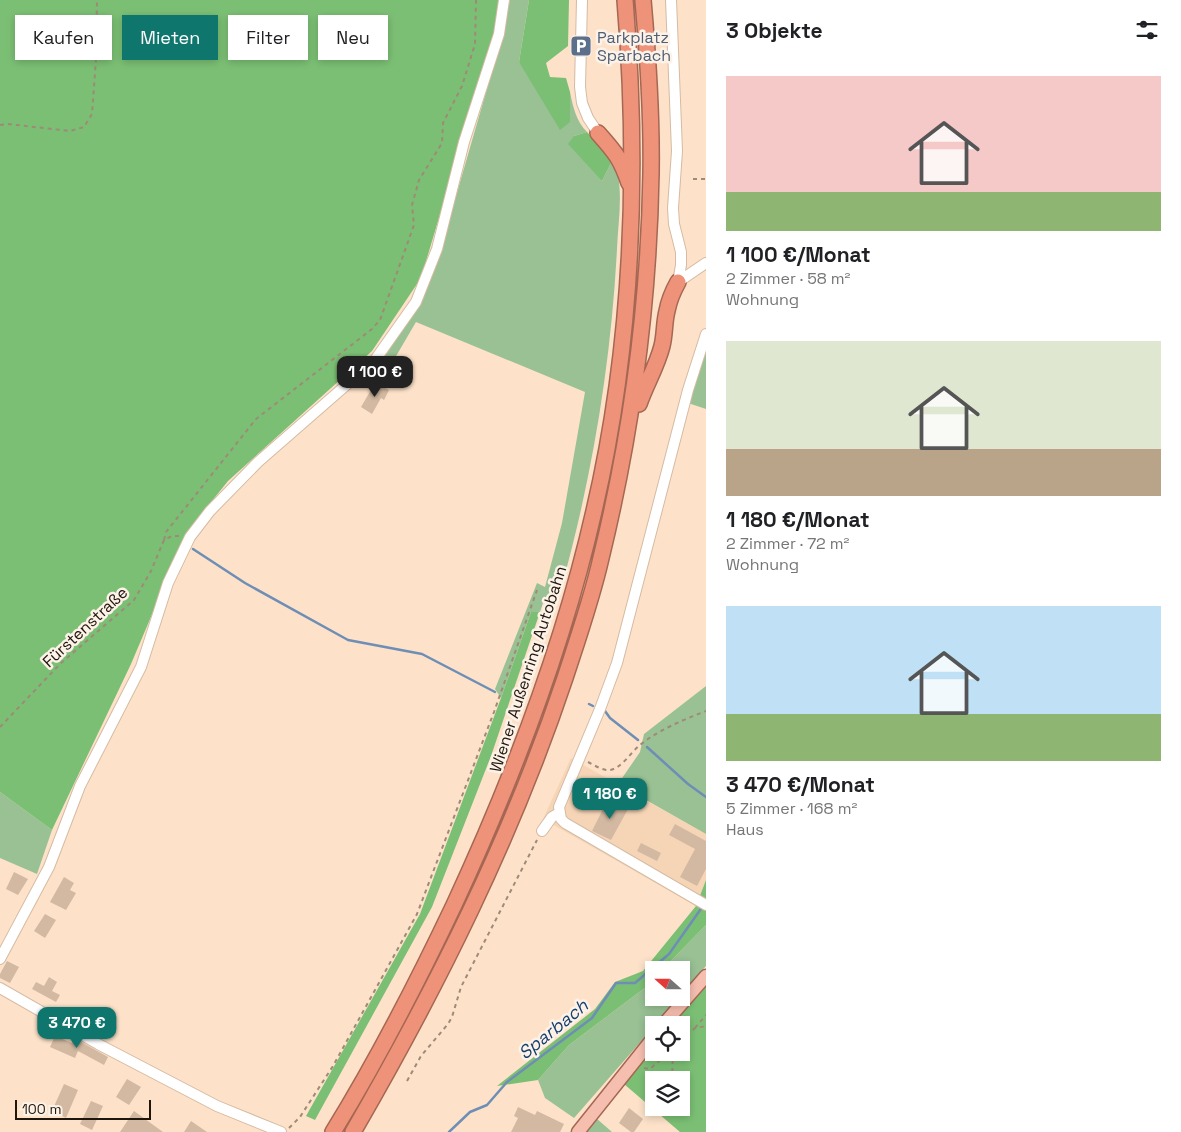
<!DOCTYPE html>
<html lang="de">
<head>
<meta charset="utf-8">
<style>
	:root { --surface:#fff; --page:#f2f2f2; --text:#202124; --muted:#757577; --accent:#0f766e }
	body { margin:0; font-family:"Space Grotesk",sans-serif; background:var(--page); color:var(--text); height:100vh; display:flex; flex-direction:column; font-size:19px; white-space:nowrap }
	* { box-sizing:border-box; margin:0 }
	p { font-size:16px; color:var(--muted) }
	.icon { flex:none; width:28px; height:28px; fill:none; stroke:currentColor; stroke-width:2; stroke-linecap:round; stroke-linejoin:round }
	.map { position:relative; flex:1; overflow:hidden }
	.details { display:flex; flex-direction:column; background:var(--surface); width:475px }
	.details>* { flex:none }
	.top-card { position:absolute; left:15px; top:15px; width:475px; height:45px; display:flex; gap:10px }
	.needle { width:32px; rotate:291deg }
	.fabs { position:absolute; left:645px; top:961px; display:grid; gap:10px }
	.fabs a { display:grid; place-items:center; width:45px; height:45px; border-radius:0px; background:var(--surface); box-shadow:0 2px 8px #0003; font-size:25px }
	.scale { position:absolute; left:15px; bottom:12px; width:136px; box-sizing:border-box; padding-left:5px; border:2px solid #1e150c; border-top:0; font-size:14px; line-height:18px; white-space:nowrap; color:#1e150c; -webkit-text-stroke:4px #fdf2e8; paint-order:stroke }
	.price { position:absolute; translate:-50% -42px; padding:0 11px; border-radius:10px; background:var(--accent); color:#fff; font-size:16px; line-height:32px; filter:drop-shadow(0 1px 2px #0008) }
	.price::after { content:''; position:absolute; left:50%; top:30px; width:15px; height:11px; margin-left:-8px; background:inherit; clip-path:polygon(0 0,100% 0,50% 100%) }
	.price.active { background:#222; color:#fff }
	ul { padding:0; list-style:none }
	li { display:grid; align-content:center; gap:10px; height:265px; padding:0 20px }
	li span { display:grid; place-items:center; height:155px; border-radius:0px; color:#555 }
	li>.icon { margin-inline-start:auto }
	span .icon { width:90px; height:90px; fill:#fffc; stroke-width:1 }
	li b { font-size:21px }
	h2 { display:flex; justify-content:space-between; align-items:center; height:60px; padding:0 20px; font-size:21px }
	.chip { padding:0 18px; border-radius:0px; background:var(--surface); box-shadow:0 2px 8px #0003; font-size:18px; line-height:45px }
	.chip.active { background:var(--accent); color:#fff }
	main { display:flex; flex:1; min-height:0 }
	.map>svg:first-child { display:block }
</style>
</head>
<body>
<main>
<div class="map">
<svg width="706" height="1132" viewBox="0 0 706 1132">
	<rect width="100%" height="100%" fill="#fde2c9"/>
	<path fill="#f6d5b7" d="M571,758L706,834V880L696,906L543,819Z"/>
	<path fill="#99c194" d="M510,0H529L519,62L570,122V92C573,107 576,121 587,132L574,136L602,181L613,159C625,186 618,220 617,249C611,364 592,478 561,589L544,600L540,612H531L501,698L495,689L537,583L545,587L562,523L585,392L416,322L385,375L376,370L420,303L435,269L495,61Z
		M706,345V409L688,403Z
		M706,686V834L618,784L640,752L644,734Z
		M0,792L52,830L37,874L0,858Z
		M706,925V966L681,995V970H662Z
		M654,979V998H679L574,1118L545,1098L538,1080L569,1045L646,987Z
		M596,1118L612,1132H585Z"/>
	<path fill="#7bbf74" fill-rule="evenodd" d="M0,0H501L493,37L421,278L372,351L228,481L187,532L131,664L52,830L0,792Z
		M529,0H569L568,46L546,63L550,77L566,78L570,92V122L560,130L519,62Z
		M587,132L613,159L602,181L568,144L574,136Z
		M531,612H540L491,756L432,907L315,1120L306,1116L420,914L501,698Z
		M706,880V925L662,970H654V979L646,987L569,1045L538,1080L497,1086L595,1009L615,982L643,971L696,906Z
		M706,982V1132H680L624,1084L654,1041V1052H681V1025H668ZM654,1080H681V1108H654Z"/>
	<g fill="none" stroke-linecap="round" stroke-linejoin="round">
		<path stroke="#6e8eb5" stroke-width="2.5" d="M193,549L245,583L348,640L422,654L495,692
			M589,704L593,706
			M605,711L610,718L638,740
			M647,747L688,784L706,797
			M449,1132L470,1112L487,1105L507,1082L592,1018L616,983H635L669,954L703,906"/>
	</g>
	<path fill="#d3b9a1" d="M375,383L389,390L384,400L381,398L372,414L361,407Z
		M608,799L628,809L611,840L592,831Z
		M675,824L706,841V869L697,886L680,877L695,849L669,835Z
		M641,843L661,853L657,861L637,851Z
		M14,872L28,879L18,895L6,889Z
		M64,877L74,883L70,890L76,893L66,910L50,902Z
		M45,914L56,920L45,938L34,931Z
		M7,961L19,967L10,983L0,978V974Z
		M49,977L57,982L52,991L60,995L56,1002L32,989L36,982L44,986Z
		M55,1036L72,1043L74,1038L108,1057L104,1065L78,1051L75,1058L50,1047Z
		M127,1079L141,1087L129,1105L116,1097Z
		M64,1084L78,1090L66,1118L52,1111Z
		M91,1101L103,1106L92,1130L80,1124Z
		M518,1107L535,1115L537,1111L564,1124L560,1132H511L518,1118L514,1116Z
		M629,1108L643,1119L634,1132H631L619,1123Z
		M134,1111L163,1132H120Z
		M191,1121L207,1132H184Z"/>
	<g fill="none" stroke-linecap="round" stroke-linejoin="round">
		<g stroke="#d5bba3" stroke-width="12">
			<path id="minor" d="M582,0L580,87L582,103L588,118L598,133
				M671,0L677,151L673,208L674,224L681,252V265L678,282
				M678,282L706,263
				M706,334L688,390L617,663L600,709L559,807L561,819L565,823L706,905
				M542,831L552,817L559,813
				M0,959L49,867L80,786L141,667L168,583L190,537L210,511L258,462L375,360L416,302L437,249L464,142L499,34L504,0
				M0,988L98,1044L217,1106L281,1132"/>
		</g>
		<g stroke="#a56753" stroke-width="15">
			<path id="major" d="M663,1025L706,976
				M578,1132L654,1037"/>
		</g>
		<g stroke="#a56753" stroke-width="18">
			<path id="highway" d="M598,133C615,152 621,159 629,183
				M639,404C646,384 657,366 662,346C665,334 664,322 667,311C669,300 673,291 678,282
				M333,1132C378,1059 417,983 454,905C513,778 563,648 594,511C633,344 639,171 625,0
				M353,1132C437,987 512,837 565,678C578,638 592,598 601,558C632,431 649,303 651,173C652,115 648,57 643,0"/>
		</g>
		<path stroke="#9e8a78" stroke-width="2" stroke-dasharray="4 4" stroke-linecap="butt" d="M0,125L8,124L70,131L84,127L92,114L96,59L97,0
			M693,179H706
			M164,540L166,532L256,419L372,329L380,320L414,225L412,205L419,180L442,143L443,123L462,86L475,44L476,0
			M0,727L60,664L134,600L151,571L164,540L172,536H181
			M588,762C594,765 603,771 610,770C622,768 631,752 640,745C660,729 683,720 706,711
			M695,1028L706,1015
			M681,1041L695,1028L706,1026
			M644,1068L650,1069L669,1052
			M672,1080L673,1052
			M407,1081L421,1056L448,1024L452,1017L461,987L537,840
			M681,1106L688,1115
			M289,1128L300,1117L333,1066L417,914L494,712L537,590"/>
		<use href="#minor" stroke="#fff" stroke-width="10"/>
		<use href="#major" stroke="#f5beaf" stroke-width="12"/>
		<use href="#highway" stroke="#ee9379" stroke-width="15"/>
	</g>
	<defs>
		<g id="parking-square" transform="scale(1.125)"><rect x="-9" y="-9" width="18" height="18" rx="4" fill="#5c6f8a" stroke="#fdf2e8"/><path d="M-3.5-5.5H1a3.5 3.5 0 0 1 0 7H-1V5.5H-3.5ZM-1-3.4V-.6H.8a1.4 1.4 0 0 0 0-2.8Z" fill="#fff"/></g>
	</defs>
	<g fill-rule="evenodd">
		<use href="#parking-square" x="581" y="46"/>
	</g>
	<g text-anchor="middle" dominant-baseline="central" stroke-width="5" stroke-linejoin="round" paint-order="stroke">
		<g font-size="16" fill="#4e5e75" stroke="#fdf2e8" text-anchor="start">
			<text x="597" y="37">Parkplatz<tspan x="597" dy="18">Sparbach</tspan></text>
		</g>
		<g font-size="16" fill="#1e150c" stroke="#fdf2e8">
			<text transform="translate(85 627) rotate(-43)">Fürstenstraße</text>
			<text transform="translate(528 669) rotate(-72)">Wiener Außenring Autobahn</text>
		</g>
		<g font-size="18" font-style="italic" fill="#153f6e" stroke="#fdf2e8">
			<text transform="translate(553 1029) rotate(-39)">Sparbach</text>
		</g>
	</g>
</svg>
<div class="fabs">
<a><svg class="needle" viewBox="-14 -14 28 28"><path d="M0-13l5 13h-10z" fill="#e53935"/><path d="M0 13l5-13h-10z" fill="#757577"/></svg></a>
<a><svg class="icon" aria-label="locate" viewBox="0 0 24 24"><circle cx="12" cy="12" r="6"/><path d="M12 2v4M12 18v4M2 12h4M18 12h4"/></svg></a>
<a><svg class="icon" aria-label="layers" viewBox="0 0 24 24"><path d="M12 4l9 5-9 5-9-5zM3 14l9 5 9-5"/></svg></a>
</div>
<div class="scale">100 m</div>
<b class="price active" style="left:375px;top:398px">1 100 €</b>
<b class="price" style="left:610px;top:820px">1 180 €</b>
<b class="price" style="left:77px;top:1049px">3 470 €</b>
<div class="top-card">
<a class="chip">Kaufen</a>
<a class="chip active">Mieten</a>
<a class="chip">Filter</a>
<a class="chip">Neu</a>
</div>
</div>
<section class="details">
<h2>3 Objekte<svg class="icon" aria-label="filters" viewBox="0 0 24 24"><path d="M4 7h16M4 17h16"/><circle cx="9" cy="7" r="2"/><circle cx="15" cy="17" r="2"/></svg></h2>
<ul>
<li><span style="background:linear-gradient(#f6c9c9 75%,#8fb573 0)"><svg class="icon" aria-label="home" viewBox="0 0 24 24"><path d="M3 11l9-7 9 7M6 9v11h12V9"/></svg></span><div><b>1 100 €/Monat</b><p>2 Zimmer · 58 m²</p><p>Wohnung</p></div></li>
<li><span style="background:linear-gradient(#dfe7d0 70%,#b9a48a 0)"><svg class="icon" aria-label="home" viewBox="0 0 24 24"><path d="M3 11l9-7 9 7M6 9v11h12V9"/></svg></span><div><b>1 180 €/Monat</b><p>2 Zimmer · 72 m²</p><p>Wohnung</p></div></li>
<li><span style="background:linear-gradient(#bfe0f5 70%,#8fb573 0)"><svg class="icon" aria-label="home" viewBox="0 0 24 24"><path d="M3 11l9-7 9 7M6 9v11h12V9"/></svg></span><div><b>3 470 €/Monat</b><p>5 Zimmer · 168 m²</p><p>Haus</p></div></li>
</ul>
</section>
</main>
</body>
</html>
